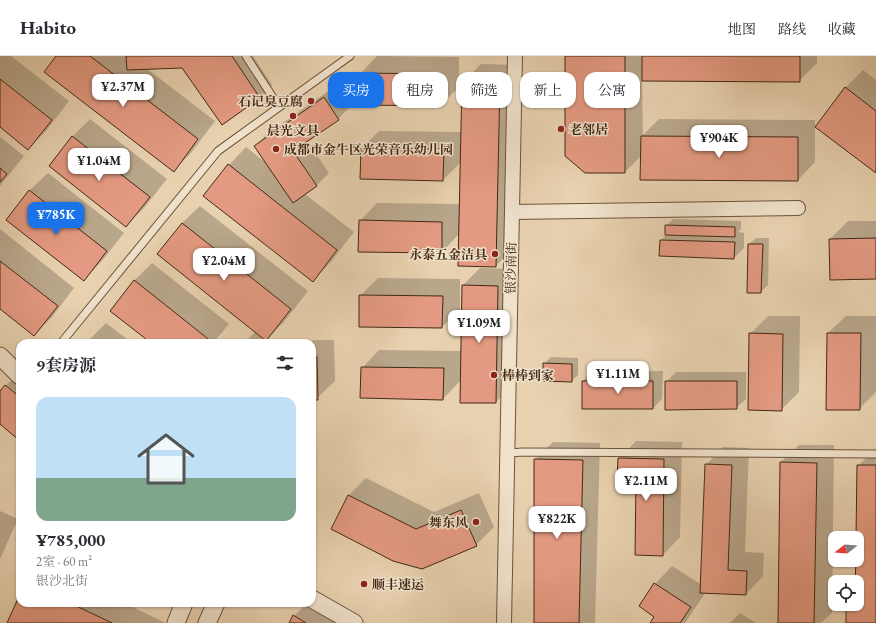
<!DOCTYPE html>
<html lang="zh">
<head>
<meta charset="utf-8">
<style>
	:root { --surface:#fff; --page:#f2f2f3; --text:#2b2b33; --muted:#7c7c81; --line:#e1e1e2; --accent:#1a73e8 }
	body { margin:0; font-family:"EB Garamond","Noto Serif SC",serif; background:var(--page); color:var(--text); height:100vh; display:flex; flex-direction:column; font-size:15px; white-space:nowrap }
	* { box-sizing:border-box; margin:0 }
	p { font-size:13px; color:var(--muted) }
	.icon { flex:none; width:22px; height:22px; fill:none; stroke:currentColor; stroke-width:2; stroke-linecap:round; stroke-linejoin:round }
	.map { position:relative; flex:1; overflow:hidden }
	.sheet { position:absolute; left:16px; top:283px; width:300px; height:268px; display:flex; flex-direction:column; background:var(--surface); border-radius:12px; box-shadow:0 1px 3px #0004 }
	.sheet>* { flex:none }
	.guide { position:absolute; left:328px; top:16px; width:380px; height:36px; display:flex; gap:8px }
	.needle { width:26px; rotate:253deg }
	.fabs { position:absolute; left:828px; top:475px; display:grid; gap:8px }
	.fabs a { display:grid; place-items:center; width:36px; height:36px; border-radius:8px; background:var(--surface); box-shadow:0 1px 3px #0004; font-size:20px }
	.price { position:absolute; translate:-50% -34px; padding:0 9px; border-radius:8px; background:#fff; color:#222; font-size:13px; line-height:26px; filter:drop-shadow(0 1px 2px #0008) }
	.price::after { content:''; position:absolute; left:50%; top:24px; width:12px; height:9px; margin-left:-6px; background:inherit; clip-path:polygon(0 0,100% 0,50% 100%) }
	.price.on { background:var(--accent); color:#fff }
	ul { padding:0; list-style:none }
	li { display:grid; align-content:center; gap:8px; height:212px; padding:0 20px }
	li span { display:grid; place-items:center; height:124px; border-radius:12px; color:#555 }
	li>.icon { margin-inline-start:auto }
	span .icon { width:72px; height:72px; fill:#fffc; stroke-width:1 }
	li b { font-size:17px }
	h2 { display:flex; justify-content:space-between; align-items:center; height:48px; padding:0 20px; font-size:17px }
	.pill { padding:0 14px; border-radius:12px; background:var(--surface); box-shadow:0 1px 3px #0004; font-size:14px; line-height:36px }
	.pill.on { background:var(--accent); color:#fff }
	header { display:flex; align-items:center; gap:24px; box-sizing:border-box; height:56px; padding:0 20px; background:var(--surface); border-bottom:1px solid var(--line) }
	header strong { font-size:19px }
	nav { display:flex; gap:22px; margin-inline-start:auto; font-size:14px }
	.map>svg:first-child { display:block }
</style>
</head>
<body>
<header>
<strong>Habito</strong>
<nav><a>地图</a><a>路线</a><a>收藏</a></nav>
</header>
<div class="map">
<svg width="876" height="567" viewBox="0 0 876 567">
	<rect width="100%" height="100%" fill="#e8d1af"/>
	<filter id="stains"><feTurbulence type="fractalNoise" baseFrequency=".005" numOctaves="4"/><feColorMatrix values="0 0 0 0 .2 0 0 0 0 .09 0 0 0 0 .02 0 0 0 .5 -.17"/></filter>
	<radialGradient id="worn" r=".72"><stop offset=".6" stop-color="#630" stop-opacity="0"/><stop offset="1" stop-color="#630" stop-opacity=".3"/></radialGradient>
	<path fill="#0003" d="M0,0H11L69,45L46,75L28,93L0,70Z
		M57,0H253L272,29L260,41L223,67L183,11L146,12L215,65L191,97L174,114Z
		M377,0L459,1V31L441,49L360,18Z
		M566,0H817V7L799,25L642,24L643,79L659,63L815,64V106L798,124L642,99L625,116H585Z
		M481,8L517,9L513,192L496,210L459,178L442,196L360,165L377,147L460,148L461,106L443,124L362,92L379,75L462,76L463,26Z
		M863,14L876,24V116L845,32Z
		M337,29L351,50L338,63L307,85L329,117L317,129L305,138L354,176L330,207L312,225L229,109L246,91L266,107L255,90L268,77Z
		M90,63L167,123L144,152L126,170L50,110L73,80Z
		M0,81L24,100L0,130Z
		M48,117L124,177L101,206L84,224L7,164L30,134Z
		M200,150L308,235L284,266L266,284L269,287H244L256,275L158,198L182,167Z
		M673,163L741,165V173L738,176L744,177V192L734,202L660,199L661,184L666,179V170Z
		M848,165H876V222L830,183Z
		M0,173L74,232L52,261L34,279L0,252Z
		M756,182H769L768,229L761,236H748L749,188Z
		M152,207L229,268L213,287H153L134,225Z
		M480,212L515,213L513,328L496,346L461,324L443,343L362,312L379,294L462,295L463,229Z
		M378,222L460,223V253L442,271L360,240Z
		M768,260H800L799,336L781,354L750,278Z
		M846,260H876V336L859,353L828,277Z
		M106,267L132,287H86Z
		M313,284H334L335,325L316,343V347L312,351V287H310Z
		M551,301L578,302V319L571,325L544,308Z
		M20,315V384L0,367V336Z
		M663,315L662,343L653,352L583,325L592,316Z
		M676,316H746V343L736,352L666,326Z
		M636,385L682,386L680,481L663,499L637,424L619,403Z
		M553,386L600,387L595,567H535V403Z
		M799,389H834L832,557L821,567H779L781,406Z
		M723,391L749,392L745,496L764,497L763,520L746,538L706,536L685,567H651L656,560L655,528L672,510L702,529L706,409Z
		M876,392V567H847V554L853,548H857L858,410Z
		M366,422L434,456L479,437L494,471L476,489L422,512L349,439Z
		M0,455L18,463L0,503Z
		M20,541V547H124L166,567H8Z
		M307,547L352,567H290L294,560Z
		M740,557L756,567H730Z"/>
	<path fill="#e49a82" stroke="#422914" d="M56,0H90L198,83L174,116L44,16Z
		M126,0H232L260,42L222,69L182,12L127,14Z
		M565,0H625V117H585L565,100Z
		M642,0H800V26L642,25Z
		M359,17L442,18V50L359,49Z
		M0,23L52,64L28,94L0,71Z
		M462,26L500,27L496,211L458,210Z
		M845,31L876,55V117L815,71Z
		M324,41L339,64L293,95L317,130L293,147L254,90Z
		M72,80L150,141L126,171L49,110Z
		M641,80L798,81V125L640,124Z
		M361,92L444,93L443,125L360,123Z
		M228,108L337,194L313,226L203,140Z
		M0,112L7,118L0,126Z
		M29,134L107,195L84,225L6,164Z
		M359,164L442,166V197L358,196Z
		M182,167L291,253L266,285L157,198Z
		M665,169L735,171V181L665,179Z
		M876,182V223L830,224L829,183Z
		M660,184L735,186L734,203L659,200Z
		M748,188H763L761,237H747Z
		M0,205L58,250L34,280L0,253Z
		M134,224L212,286L211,287H151L110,255Z
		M462,229L498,230L496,347H460Z
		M359,239L443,240L442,272L359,271Z
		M749,277L783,278L782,355L748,354Z
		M827,277H861L860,354H826Z
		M312,301H317L318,344H312Z
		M543,307L572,308V326L543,325Z
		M361,311L444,312L443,344L360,342Z
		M582,325H653V353H582Z
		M665,325H737V353L665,354Z
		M5,329L20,341V385L0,368V335Z
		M618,402L664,403L663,500L635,499L636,425H617Z
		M534,403L583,404L579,567H534Z
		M780,406L817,407L814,567H778Z
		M705,408L732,409L728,514L747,515L746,539L700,537Z
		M857,409H876V567H846V554H855V548H857V526H855L856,504H857V482H856Z
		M348,439L416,473L461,454L477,490L422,513L393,505L331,473Z
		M654,527L691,551L680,567H650L654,561L639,550Z
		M20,538V547H70L112,567H7Z
		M293,559L306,567H289Z"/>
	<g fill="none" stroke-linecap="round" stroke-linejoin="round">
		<g stroke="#6c533b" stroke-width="9">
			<path id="service" d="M246,0L279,51
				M61,287L218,95L350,0
				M508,397L523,396L876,398"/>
		</g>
		<g stroke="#6c533b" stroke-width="16">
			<path id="minor" d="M512,156L798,152
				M504,567L515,0"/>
		</g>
		<g stroke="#6c533b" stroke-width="19">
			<path id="tertiary" d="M0,300L20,320
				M312,543L354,567
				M176,567L184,547
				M207,567L216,547"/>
		</g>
		<use href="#service" stroke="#f0e1cb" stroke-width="7"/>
		<use href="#minor" stroke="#f0e1cb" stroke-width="14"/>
		<use href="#tertiary" stroke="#f0e1cb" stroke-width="17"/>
	</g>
	<g fill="#8f2418" stroke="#f0e1cb" stroke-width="1.5">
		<circle cx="311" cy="45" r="4"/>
		<circle cx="293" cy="60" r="4"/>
		<circle cx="561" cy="73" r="4"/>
		<circle cx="276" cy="93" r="4"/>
		<circle cx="495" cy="198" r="4"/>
		<circle cx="494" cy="319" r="4"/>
		<circle cx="476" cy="466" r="4"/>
		<circle cx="364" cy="528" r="4"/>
	</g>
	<g text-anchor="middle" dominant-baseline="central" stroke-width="3" stroke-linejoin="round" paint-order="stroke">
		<g font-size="13" font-weight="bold" fill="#422914" stroke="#f0e1cb" text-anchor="start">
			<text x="303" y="45" text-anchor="end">石记臭豆腐</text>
			<text x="569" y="73">老邻居</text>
			<text x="293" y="74" text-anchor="middle">晨光文具</text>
			<text x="284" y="93">成都市金牛区光荣音乐幼儿园</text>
			<text x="487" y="198" text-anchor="end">永泰五金洁具</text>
			<text x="502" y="319">棒棒到家</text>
			<text x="468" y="466" text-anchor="end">舞东风</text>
			<text x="372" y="528">顺丰速运</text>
		</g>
		<g font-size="13" fill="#422914" stroke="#f0e1cb">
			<text transform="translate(511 212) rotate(-89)">银沙南街</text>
		</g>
	</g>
	<rect width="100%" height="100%" filter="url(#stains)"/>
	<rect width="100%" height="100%" fill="url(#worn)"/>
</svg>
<div class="fabs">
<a><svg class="needle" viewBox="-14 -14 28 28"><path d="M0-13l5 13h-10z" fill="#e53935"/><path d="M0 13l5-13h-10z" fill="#7c7c81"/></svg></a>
<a><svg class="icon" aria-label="locate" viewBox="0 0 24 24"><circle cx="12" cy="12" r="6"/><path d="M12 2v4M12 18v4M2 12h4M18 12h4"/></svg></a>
</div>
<b class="price" style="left:123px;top:52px">¥2.37M</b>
<b class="price" style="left:719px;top:103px">¥904K</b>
<b class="price" style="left:99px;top:126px">¥1.04M</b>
<b class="price on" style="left:56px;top:180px">¥785K</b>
<b class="price" style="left:224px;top:226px">¥2.04M</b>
<b class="price" style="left:479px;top:288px">¥1.09M</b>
<b class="price" style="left:618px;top:339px">¥1.11M</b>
<b class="price" style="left:646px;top:446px">¥2.11M</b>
<b class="price" style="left:557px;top:484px">¥822K</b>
<div class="guide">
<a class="pill on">买房</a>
<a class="pill">租房</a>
<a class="pill">筛选</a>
<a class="pill">新上</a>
<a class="pill">公寓</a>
</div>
<section class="sheet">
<h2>9套房源<svg class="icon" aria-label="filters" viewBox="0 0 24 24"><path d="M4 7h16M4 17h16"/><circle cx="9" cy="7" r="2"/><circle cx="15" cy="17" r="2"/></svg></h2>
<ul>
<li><span style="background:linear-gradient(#bfe0f5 65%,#7fa58c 0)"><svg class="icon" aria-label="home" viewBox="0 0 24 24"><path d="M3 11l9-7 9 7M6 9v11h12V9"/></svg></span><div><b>¥785,000</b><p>2室 · 60 m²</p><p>银沙北街</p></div></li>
</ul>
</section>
</div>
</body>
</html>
